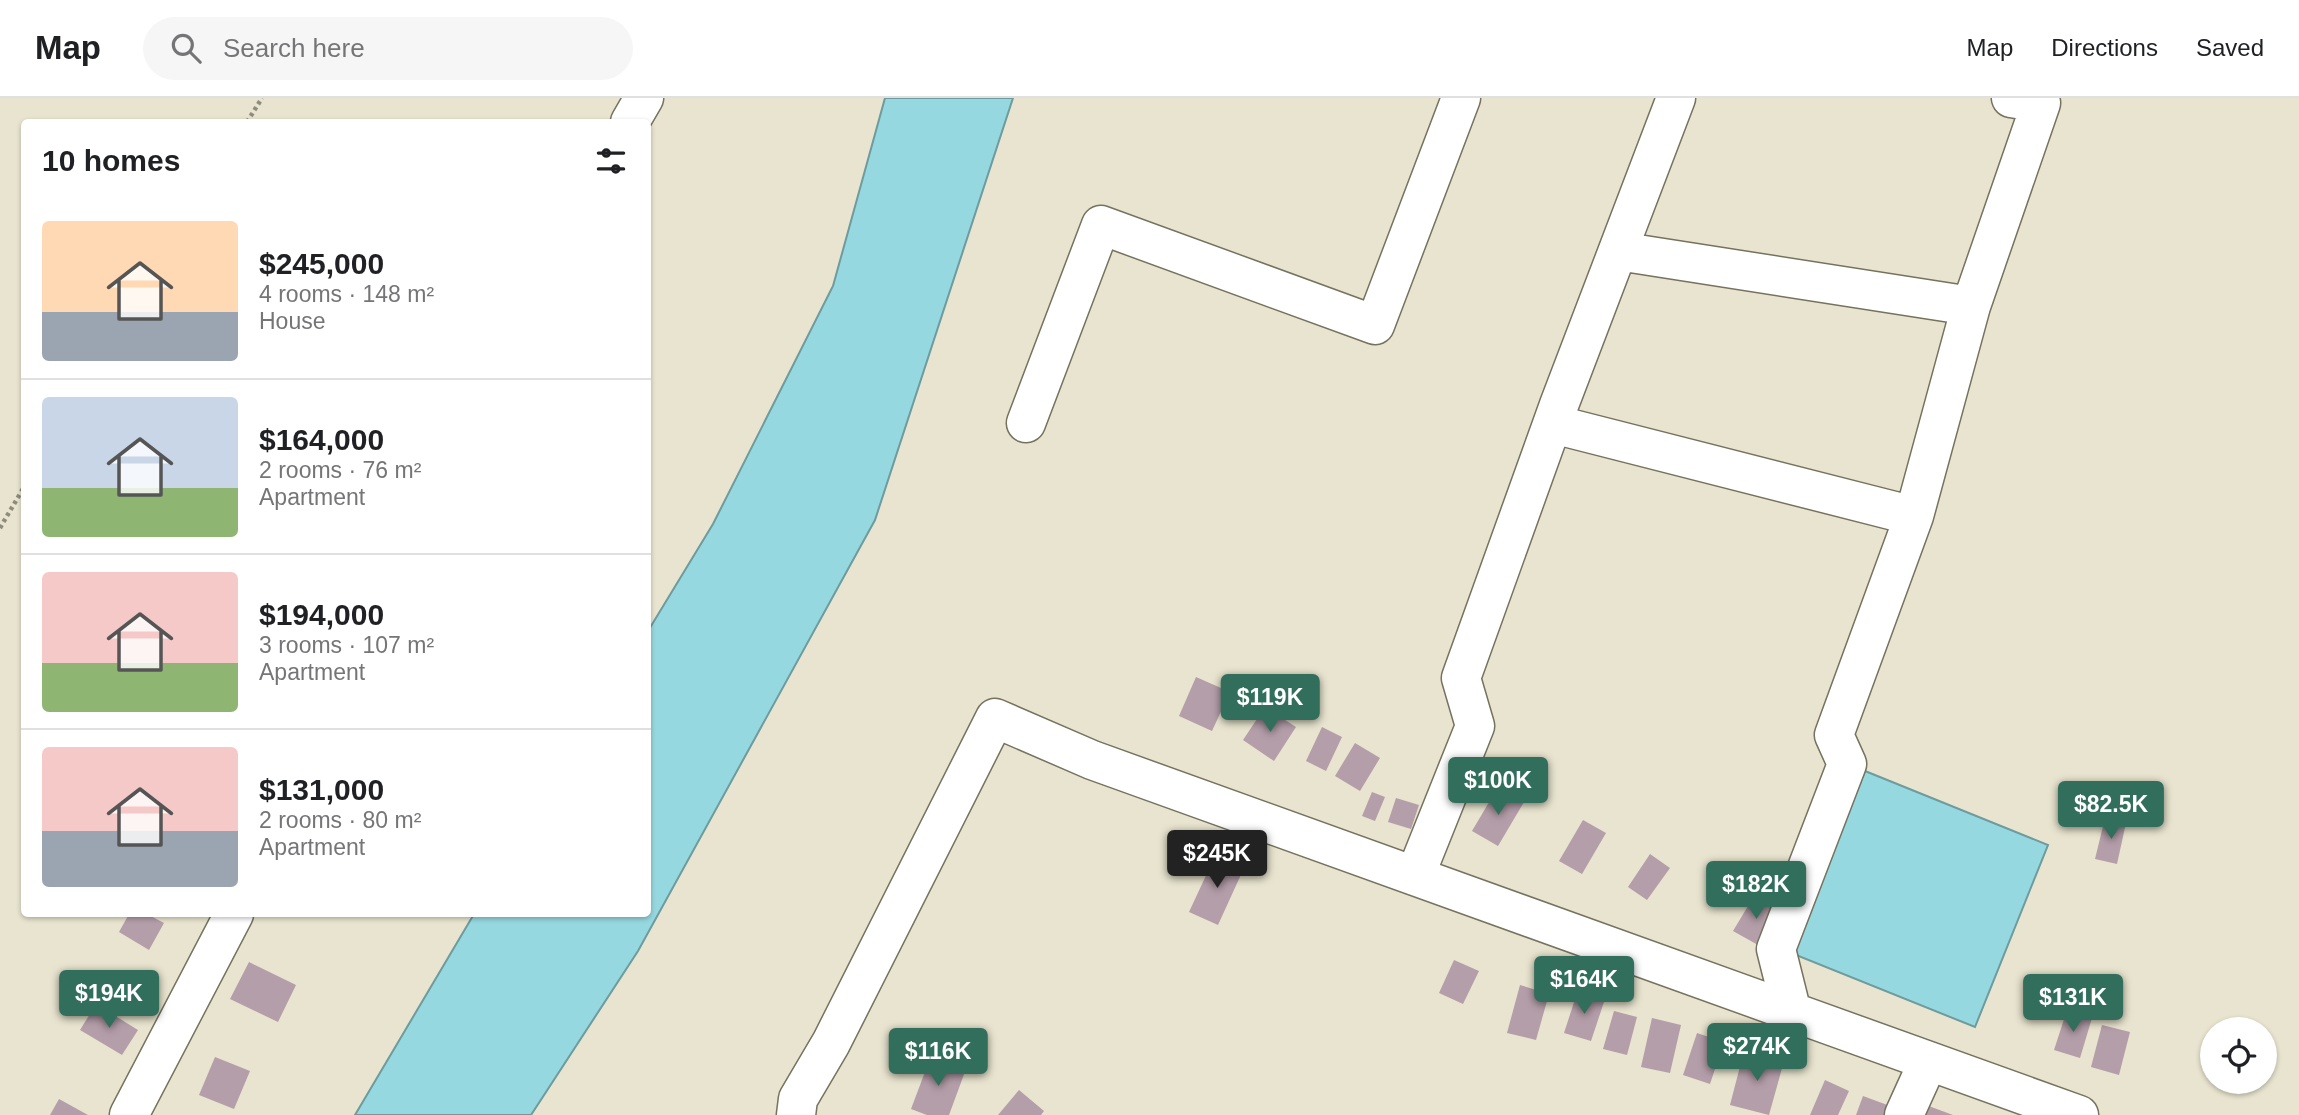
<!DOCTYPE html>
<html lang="en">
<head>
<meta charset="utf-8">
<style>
	:root { --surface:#fff; --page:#f6f6f6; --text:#202124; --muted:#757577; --line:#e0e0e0; --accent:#316f5c }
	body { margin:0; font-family:Arial,sans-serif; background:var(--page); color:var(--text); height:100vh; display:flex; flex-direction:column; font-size:26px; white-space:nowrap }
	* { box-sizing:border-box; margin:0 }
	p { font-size:23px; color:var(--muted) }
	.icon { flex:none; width:38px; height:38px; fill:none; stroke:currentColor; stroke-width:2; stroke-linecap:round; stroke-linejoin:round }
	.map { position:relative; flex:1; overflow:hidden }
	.side { position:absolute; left:21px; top:21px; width:630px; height:798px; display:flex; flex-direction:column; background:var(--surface); border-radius:7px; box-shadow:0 2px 5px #0004 }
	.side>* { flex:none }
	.fabs { position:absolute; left:2200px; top:919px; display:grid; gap:14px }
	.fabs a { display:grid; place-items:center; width:77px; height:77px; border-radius:50%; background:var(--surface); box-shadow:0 2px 5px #0004; font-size:35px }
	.price { position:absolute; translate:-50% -60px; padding:0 16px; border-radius:7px; background:var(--accent); color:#fff; font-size:23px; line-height:46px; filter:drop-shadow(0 2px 4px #0008) }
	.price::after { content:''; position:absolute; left:50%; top:42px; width:21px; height:16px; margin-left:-10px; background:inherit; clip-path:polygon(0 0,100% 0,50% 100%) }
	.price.selected { background:#222; color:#fff }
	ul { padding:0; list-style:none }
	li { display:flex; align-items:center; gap:21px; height:175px; padding:0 21px }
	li+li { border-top:2px solid var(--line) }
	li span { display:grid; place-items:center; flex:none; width:196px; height:140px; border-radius:7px; color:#555 }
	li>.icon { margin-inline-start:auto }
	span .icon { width:84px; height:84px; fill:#fffc; stroke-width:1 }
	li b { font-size:30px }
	h2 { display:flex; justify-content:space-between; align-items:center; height:84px; padding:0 21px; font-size:30px }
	header { display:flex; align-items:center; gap:42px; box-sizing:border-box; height:98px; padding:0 35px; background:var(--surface); border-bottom:2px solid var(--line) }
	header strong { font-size:33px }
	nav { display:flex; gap:38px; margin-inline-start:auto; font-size:24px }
	.search { width:490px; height:63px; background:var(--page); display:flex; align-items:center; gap:18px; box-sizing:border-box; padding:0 24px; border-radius:38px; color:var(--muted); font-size:26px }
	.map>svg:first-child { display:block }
</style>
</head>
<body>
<header>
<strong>Map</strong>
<div class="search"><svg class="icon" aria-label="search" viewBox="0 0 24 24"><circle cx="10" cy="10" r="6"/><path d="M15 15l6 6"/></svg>Search here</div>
<nav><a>Map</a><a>Directions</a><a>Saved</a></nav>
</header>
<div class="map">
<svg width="2299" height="1017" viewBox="0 0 2299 1017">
	<rect width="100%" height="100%" fill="#e8e4cf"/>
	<path fill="#96d8df" stroke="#6d9b9e" stroke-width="2" d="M885,0H1013L875,422L638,853L531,1017H355L474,816H648V533L713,426L833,188Z
		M1865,673L2048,747L1975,929L1791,855Z"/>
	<path fill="#b49ea9" d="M1196,579L1230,594L1212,633L1179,618Z
		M1265,609L1296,629L1274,663L1243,642Z
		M1322,629L1342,639L1326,673L1306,663Z
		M1355,645L1380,660L1360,693L1335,678Z
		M1498,689L1524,704L1498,748L1472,733Z
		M1372,694L1385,699L1375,723L1362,718Z
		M1396,700L1419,707L1411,731L1388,724Z
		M2105,720L2126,725L2117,766L2095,761Z
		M1583,722L1606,735L1582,776L1559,763Z
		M1216,756L1244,770L1218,827L1189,814Z
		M1650,756L1670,770L1647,802L1628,789Z
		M1754,798L1779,812L1758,847L1733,833Z
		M129,816H147L164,825L149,852L119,834Z
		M1454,862L1479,873L1463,906L1439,895Z
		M249,864L296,887L278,924L230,901Z
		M1520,887L1549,896L1536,942L1507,935Z
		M1578,892L1605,901L1591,943L1564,935Z
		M96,906L138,932L122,957L80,932Z
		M2067,912L2092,920L2080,960L2054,952Z
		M1614,913L1637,919L1627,957L1603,951Z
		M1652,920L1681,927L1670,975L1641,969Z
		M2102,927L2130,934L2119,977L2091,969Z
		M1697,935L1724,944L1710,986L1683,977Z
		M1744,953L1784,963L1769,1017L1730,1007Z
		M931,958L966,971L949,1017H927L911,1011Z
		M215,959L250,973L234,1011L199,997Z
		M1825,982L1849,993L1838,1017H1810Z
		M1019,992L1044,1013L1041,1017H998Z
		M1863,998L1890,1008L1887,1017H1856Z
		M59,1001L88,1017H50Z
		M1926,1007L1953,1017H1923Z"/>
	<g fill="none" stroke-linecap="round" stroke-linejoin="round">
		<g stroke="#75725f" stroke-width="41">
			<path id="minor" d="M630,24L644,0
				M1618,153L1971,208
				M1026,325L1101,127L1375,227L1461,0
				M1553,326L1914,418
				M1415,778L1475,628L1461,580L1559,307L1676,0
				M1792,915L1776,851L1847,666L1834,637L1914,418L1971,208L2041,5L2011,0
				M129,1017L234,816
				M796,1017L798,1001L831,945L995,620L1092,662L2079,1017
				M1904,1017L1928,964"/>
		</g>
		<path stroke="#8f8c7d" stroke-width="4.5" stroke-dasharray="3.5 3.5" stroke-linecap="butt" d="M247,24L262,0
			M0,430L24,389"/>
		<use href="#minor" stroke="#fff" stroke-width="38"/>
	</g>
</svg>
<div class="fabs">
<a><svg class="icon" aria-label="locate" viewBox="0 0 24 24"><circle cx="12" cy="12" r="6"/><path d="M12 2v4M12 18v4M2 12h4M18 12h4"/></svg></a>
</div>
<b class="price" style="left:1270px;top:636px">$119K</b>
<b class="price" style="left:1498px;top:719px">$100K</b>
<b class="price" style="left:2111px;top:743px">$82.5K</b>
<b class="price selected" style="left:1217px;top:792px">$245K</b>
<b class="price" style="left:1756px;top:823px">$182K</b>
<b class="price" style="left:1584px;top:918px">$164K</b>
<b class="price" style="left:109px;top:932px">$194K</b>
<b class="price" style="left:2073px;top:936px">$131K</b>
<b class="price" style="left:1757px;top:985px">$274K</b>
<b class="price" style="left:938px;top:990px">$116K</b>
<section class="side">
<h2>10 homes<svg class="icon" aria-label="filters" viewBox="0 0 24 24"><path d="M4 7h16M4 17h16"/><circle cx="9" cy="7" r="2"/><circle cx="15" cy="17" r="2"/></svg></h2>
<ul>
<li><span style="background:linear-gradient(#ffd9b3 65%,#9aa5b1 0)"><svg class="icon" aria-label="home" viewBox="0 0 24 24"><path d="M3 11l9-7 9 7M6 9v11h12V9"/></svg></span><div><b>$245,000</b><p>4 rooms · 148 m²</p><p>House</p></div></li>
<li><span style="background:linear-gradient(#c9d6e8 65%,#8fb573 0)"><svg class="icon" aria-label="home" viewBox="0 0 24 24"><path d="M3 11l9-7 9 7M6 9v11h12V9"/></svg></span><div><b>$164,000</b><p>2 rooms · 76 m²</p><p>Apartment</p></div></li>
<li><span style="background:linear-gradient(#f6c9c9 65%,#8fb573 0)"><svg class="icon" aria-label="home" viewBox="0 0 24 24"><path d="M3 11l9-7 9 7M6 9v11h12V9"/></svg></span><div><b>$194,000</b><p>3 rooms · 107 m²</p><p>Apartment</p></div></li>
<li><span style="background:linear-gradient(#f6c9c9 60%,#9aa5b1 0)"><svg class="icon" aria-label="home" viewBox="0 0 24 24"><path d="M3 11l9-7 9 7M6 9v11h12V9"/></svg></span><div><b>$131,000</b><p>2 rooms · 80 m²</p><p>Apartment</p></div></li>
</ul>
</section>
</div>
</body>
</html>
